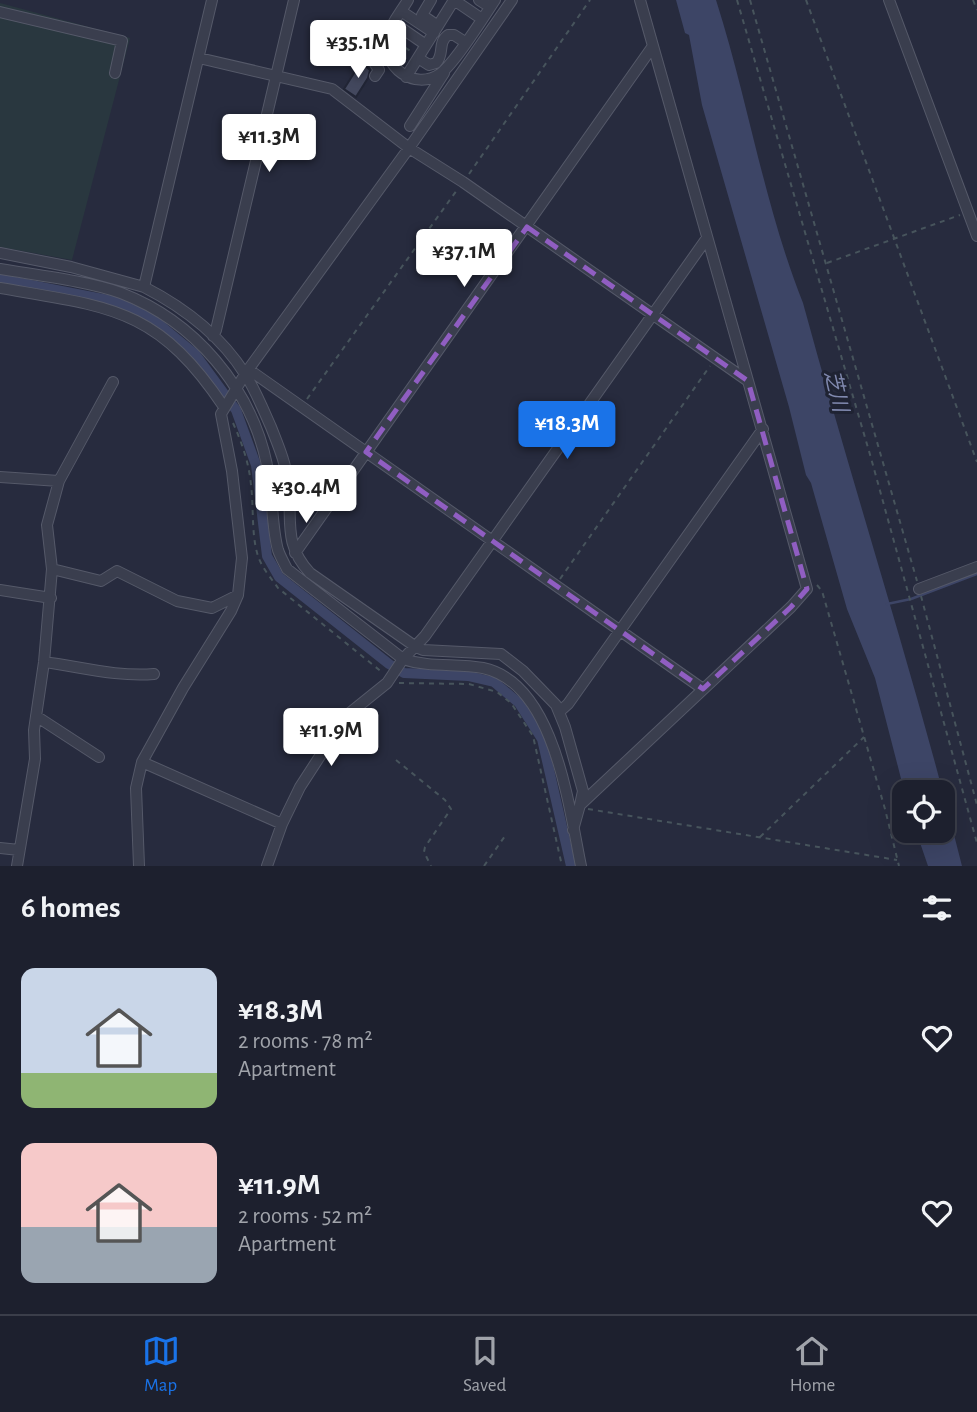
<!DOCTYPE html>
<html lang="en">
<head>
<meta charset="utf-8">
<style>
	:root { --surface:#1d202e; --page:#2a2d3a; --text:#f1f3f6; --muted:#a0a3aa; --line:#3b3e4a; --accent:#1a73e8 }
	body { margin:0; font-family:"Alegreya Sans","Noto Sans JP",sans-serif; background:var(--page); color:var(--text); height:100vh; display:flex; flex-direction:column; font-size:26px; white-space:nowrap }
	* { box-sizing:border-box; margin:0 }
	p { font-size:23px; color:var(--muted) }
	.icon { flex:none; width:38px; height:38px; fill:none; stroke:currentColor; stroke-width:2; stroke-linecap:round; stroke-linejoin:round }
	.map { position:relative; height:866px; overflow:hidden }
	.side { display:flex; flex-direction:column; background:var(--surface); flex:1 }
	.side>* { flex:none }
	.fabs { position:absolute; left:892px; top:780px; display:grid; gap:14px }
	.fabs a { display:grid; place-items:center; width:63px; height:63px; border-radius:14px; background:var(--surface); box-shadow:0 7px 28px #0002,0 0 0 2px var(--line); font-size:35px }
	.price { position:absolute; translate:-50% -60px; padding:0 16px; border-radius:7px; background:#fff; color:#222; font-size:23px; line-height:46px; filter:drop-shadow(0 2px 4px #0008) }
	.price::after { content:''; position:absolute; left:50%; top:42px; width:21px; height:16px; margin-left:-10px; background:inherit; clip-path:polygon(0 0,100% 0,50% 100%) }
	.price.selected { background:var(--accent); color:#fff }
	ul { padding:0; list-style:none }
	li { display:flex; align-items:center; gap:21px; height:175px; padding:0 21px }
	li span { display:grid; place-items:center; flex:none; width:196px; height:140px; border-radius:14px; color:#555 }
	li>.icon { margin-inline-start:auto }
	span .icon { width:84px; height:84px; fill:#fffc; stroke-width:1 }
	li b { font-size:30px }
	h2 { display:flex; justify-content:space-between; align-items:center; height:84px; padding:0 21px; font-size:30px }
	.menu { display:flex; justify-content:space-around; align-items:center; height:98px; border-top:2px solid var(--line); background:var(--surface); font-size:19px; color:var(--muted) }
	.menu a { display:grid; justify-items:center; gap:4px }
	.menu .selected { color:var(--accent) }
	.map>svg:first-child { display:block }
</style>
</head>
<body>
<div class="map">
<svg width="977" height="866" viewBox="0 0 977 866">
	<rect width="100%" height="100%" fill="#272b3e"/>
	<path fill="#29373f" d="M0,3L130,38L72,260L0,247Z"/>
	<path fill="#3d4566" d="M676,0H716C748,100 764,205 803,303C854,491 915,677 962,866H928L916,831H943V793L905,794L875,678L847,609L811,483L806,475L789,407L702,105L689,35L685,33Z"/>
	<g fill="none" stroke-linecap="round" stroke-linejoin="round">
		<path stroke="#3d4566" stroke-width="2.5" d="M887,604L911,599L977,574"/>
		<path stroke="#3d4566" stroke-width="10" d="M0,279L118,302L154,320L195,354L236,410L256,465L267,556L279,577L389,664L404,673L468,676L494,682L519,703L542,739L571,866"/>
	</g>
	<path fill="#43485e" stroke="#212535" stroke-width="2" d="M361,62L370,70L368,78L356,97L344,89Z"/>
	<g fill="none" stroke-linecap="round" stroke-linejoin="round">
		<g stroke="#555969" stroke-width="12">
			<path id="minor" d="M212,0L144,287C183,307 221,336 245,374C255,389 263,409 271,427C278,445 286,463 288,483C293,519 282,543 310,573L416,647L423,650L501,654L523,671L556,705L565,727L583,791L580,805
				M408,0C401,12 390,24 387,38C382,67 414,91 440,74C455,63 483,18 495,0
				M431,0L422,15L438,26
				M454,0L482,19
				M479,0L490,7
				M889,0L977,236
				M401,11L434,33
				M0,12L122,41L115,73
				M394,23L426,45
				M199,58L332,89L409,148L463,182L748,381
				M418,58L429,65L436,63C445,54 437,43 448,35H454L465,42
				M375,76L379,70L368,53L390,29
				M406,77L454,0
				M410,126L444,73
				M0,253L71,267L144,287
				M0,269C35,275 88,281 121,293C194,321 251,387 267,465C273,491 271,525 278,550C280,556 284,563 287,569L403,659C430,668 457,663 483,668C555,683 569,808 581,866
				M0,288C110,307 157,307 224,407
				M213,336L216,330L294,0
				M248,369L703,689
				M0,477L59,481
				M295,553L653,46
				M52,569L47,525L59,481L113,382
				M919,589L977,567
				M0,590L51,598
				M44,662C82,667 116,677 154,674
				M559,712L568,704L763,429
				M36,716L99,757
				M142,762L282,824
				M573,830L580,805L791,607L807,589L640,0
				M0,848L19,850
				M17,866L35,759L34,730L44,662L52,569L101,581L117,571L177,601L212,608L238,595
				M139,866L136,788L142,762L183,688L231,611L238,595L242,558L232,471L221,414L245,374L409,148L512,0
				M267,866L282,824L300,787L346,716L387,683L403,659L425,636L707,238"/>
		</g>
		<path stroke="#47545c" stroke-width="2" stroke-dasharray="5 5" stroke-linecap="butt" d="M737,0L871,458L977,843
			M750,0L917,581
			M806,0L977,462
			M973,0L977,10
			M397,48L401,45L412,52
			M469,174L590,0
			M827,263L960,215
			M307,399L457,190
			M233,423C242,443 249,463 251,485C254,508 251,534 258,556C262,568 271,578 278,588L383,673
			M560,579L710,366
			M817,585L822,591L885,809L899,866
			M921,596L977,805
			M399,683L469,684L497,692L511,703L533,736L562,866
			M396,760L445,800L451,809L425,847L424,852L431,866
			M588,809L897,860
			M760,837L864,737
			M484,866L505,836"/>
		<use href="#minor" stroke="#3a3e4e" stroke-width="10"/>
	</g>
	<path fill="none" stroke="#905ec2" stroke-width="5" stroke-dasharray="14 9" stroke-linejoin="round" d="M527,227L748,381L807,589L791,607L703,689L366,452Z"/>
	<g text-anchor="middle" dominant-baseline="central" stroke-width="6" stroke-linejoin="round" paint-order="stroke">
		<g font-size="21" font-style="italic" fill="#8089af" stroke="#1f2333">
			<text transform="translate(836 391) rotate(77)">芝川</text>
		</g>
	</g>
</svg>
<div class="fabs">
<a><svg class="icon" aria-label="locate" viewBox="0 0 24 24"><circle cx="12" cy="12" r="6"/><path d="M12 2v4M12 18v4M2 12h4M18 12h4"/></svg></a>
</div>
<b class="price" style="left:358px;top:80px">¥35.1M</b>
<b class="price" style="left:269px;top:174px">¥11.3M</b>
<b class="price" style="left:464px;top:289px">¥37.1M</b>
<b class="price selected" style="left:567px;top:461px">¥18.3M</b>
<b class="price" style="left:306px;top:525px">¥30.4M</b>
<b class="price" style="left:331px;top:768px">¥11.9M</b>
</div>
<section class="side">
<h2>6 homes<svg class="icon" aria-label="filters" viewBox="0 0 24 24"><path d="M4 7h16M4 17h16"/><circle cx="9" cy="7" r="2"/><circle cx="15" cy="17" r="2"/></svg></h2>
<ul>
<li><span style="background:linear-gradient(#c9d6e8 75%,#8fb573 0)"><svg class="icon" aria-label="home" viewBox="0 0 24 24"><path d="M3 11l9-7 9 7M6 9v11h12V9"/></svg></span><div><b>¥18.3M</b><p>2 rooms · 78 m²</p><p>Apartment</p></div><svg class="icon" aria-label="heart" viewBox="0 0 24 24"><path d="M12 20l-8-8c-3-5 5-10 8-4 3-6 11-1 8 4z"/></svg></li>
<li><span style="background:linear-gradient(#f6c9c9 60%,#9aa5b1 0)"><svg class="icon" aria-label="home" viewBox="0 0 24 24"><path d="M3 11l9-7 9 7M6 9v11h12V9"/></svg></span><div><b>¥11.9M</b><p>2 rooms · 52 m²</p><p>Apartment</p></div><svg class="icon" aria-label="heart" viewBox="0 0 24 24"><path d="M12 20l-8-8c-3-5 5-10 8-4 3-6 11-1 8 4z"/></svg></li>
</ul>
</section>
<nav class="menu">
<a class="selected"><svg class="icon" aria-label="map" viewBox="0 0 24 24"><path d="M3 6l6-2 6 2 6-2v14l-6 2-6-2-6 2zM9 4v14M15 6v14"/></svg>Map</a>
<a><svg class="icon" aria-label="saved" viewBox="0 0 24 24"><path d="M7 4h10v16l-5-4-5 4z"/></svg>Saved</a>
<a><svg class="icon" aria-label="home" viewBox="0 0 24 24"><path d="M3 11l9-7 9 7M6 9v11h12V9"/></svg>Home</a>
</nav>
</body>
</html>
